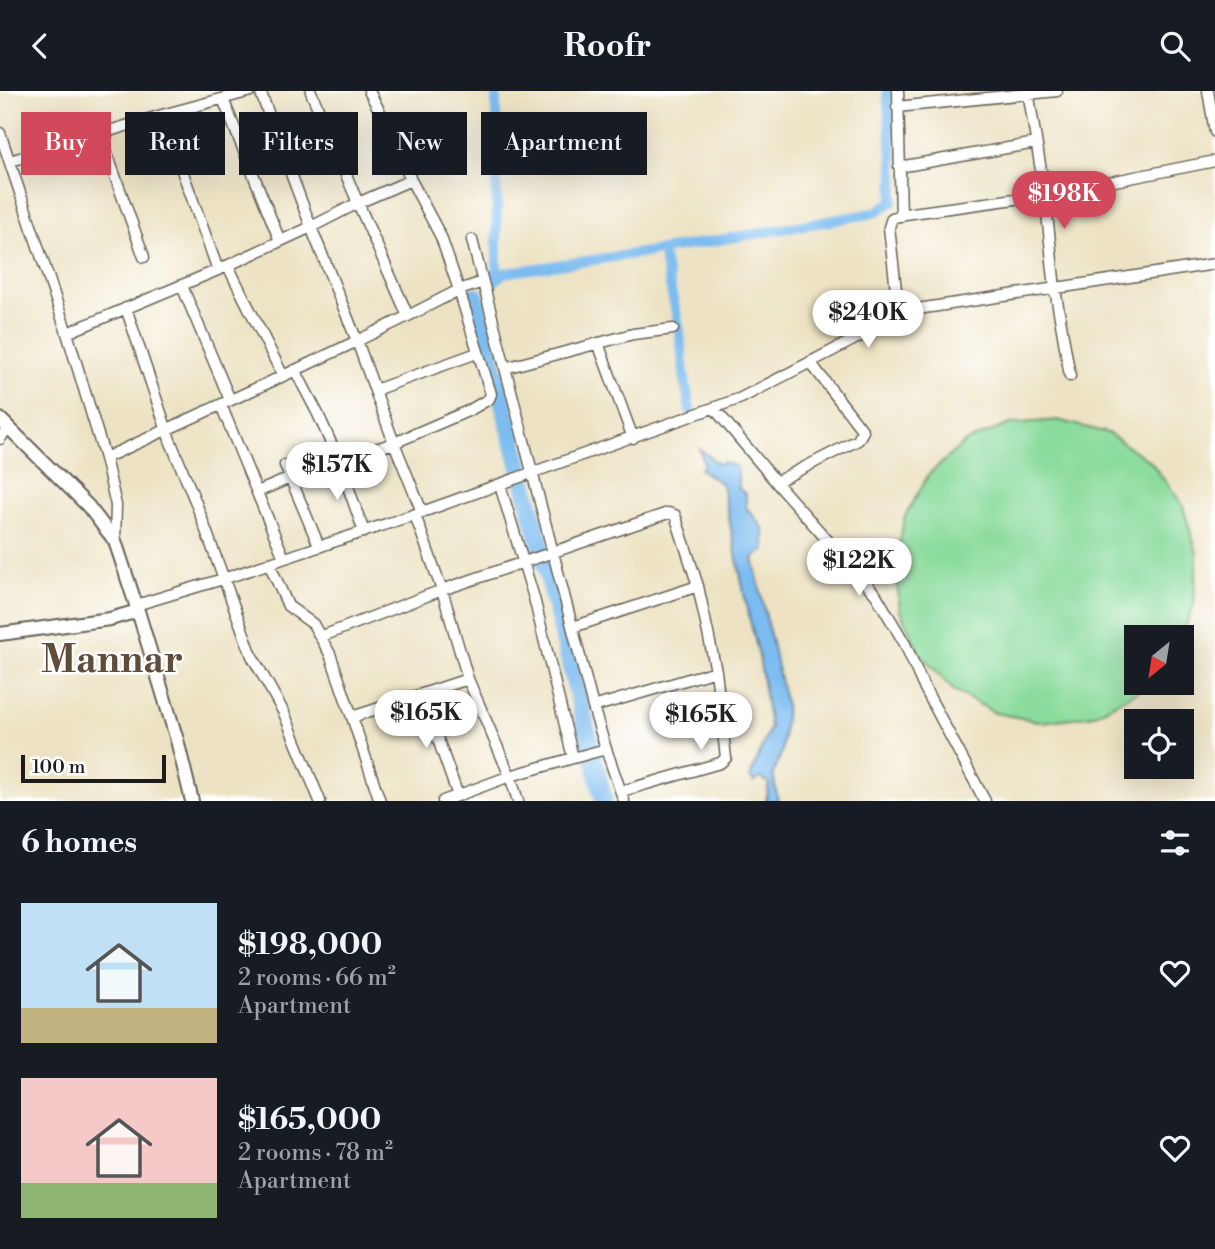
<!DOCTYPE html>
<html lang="en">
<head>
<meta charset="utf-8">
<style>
	:root { --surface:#171b24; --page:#20242c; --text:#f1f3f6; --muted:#9ea1a6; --accent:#d1495b }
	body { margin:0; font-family:"Libre Bodoni",serif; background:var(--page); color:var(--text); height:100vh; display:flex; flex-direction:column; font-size:26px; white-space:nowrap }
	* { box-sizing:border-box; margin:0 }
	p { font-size:23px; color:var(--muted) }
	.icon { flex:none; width:38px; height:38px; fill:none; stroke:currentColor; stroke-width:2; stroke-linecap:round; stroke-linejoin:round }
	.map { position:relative; height:710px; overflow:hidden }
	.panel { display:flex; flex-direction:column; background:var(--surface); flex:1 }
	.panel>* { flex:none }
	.hud { position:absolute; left:21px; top:21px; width:700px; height:63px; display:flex; gap:14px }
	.needle { width:46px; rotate:210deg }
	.controls { position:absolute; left:1124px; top:534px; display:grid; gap:14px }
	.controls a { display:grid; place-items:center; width:70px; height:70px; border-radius:0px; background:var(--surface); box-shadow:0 7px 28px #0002; font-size:35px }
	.scale { position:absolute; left:21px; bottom:18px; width:145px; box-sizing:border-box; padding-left:7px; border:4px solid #1c1c1c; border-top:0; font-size:19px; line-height:24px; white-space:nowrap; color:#1c1c1c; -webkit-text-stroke:5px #fff; paint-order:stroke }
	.price { position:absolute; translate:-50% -60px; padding:0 16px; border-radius:24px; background:#fff; color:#222; font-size:23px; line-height:46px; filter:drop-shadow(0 2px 4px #0008) }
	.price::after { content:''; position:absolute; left:50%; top:42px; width:21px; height:16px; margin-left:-10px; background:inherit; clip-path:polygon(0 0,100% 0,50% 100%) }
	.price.on { background:var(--accent); color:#fff }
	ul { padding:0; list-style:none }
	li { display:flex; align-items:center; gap:21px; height:175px; padding:0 21px }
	li span { display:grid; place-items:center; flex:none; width:196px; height:140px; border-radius:0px; color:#555 }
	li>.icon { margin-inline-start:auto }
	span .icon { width:84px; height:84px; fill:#fffc; stroke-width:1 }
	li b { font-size:30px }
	h2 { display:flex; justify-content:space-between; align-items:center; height:84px; padding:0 21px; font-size:30px }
	.tag { padding:0 24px; border-radius:0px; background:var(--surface); box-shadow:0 7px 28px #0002; font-size:24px; line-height:63px }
	.tag.on { background:var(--accent); color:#fff }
	header { display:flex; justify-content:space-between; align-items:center; height:91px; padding:0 21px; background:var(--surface); font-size:32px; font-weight:700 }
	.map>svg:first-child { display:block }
</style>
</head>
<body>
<header><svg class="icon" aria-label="back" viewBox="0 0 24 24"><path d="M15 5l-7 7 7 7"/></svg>Roofr<svg class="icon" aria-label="search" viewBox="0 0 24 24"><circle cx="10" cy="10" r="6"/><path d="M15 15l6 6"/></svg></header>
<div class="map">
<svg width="1215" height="710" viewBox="0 0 1215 710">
	<rect width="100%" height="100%" fill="#fff"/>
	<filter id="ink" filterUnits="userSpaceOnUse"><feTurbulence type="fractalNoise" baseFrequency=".0143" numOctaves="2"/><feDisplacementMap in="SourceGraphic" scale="14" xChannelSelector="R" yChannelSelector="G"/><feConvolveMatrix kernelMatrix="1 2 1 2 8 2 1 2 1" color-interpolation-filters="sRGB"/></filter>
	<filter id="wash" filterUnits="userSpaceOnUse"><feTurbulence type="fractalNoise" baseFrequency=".00686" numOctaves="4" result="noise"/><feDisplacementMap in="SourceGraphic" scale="28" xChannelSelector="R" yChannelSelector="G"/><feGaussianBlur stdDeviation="1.57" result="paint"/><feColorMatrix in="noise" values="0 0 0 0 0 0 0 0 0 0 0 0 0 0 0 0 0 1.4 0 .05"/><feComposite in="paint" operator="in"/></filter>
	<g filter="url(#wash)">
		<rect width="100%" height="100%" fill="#ede3c4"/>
		<path fill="#8adb9c" stroke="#537c5c" stroke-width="2" d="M1058,329L1108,342L1151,371L1182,413L1197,462L1194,514L1181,546H1136V592H1147L1140,599L1094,624L1043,631L995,622L953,599L920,563L900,520L895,472L905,425L929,383L965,351L1010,333Z"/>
		<path fill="#7bbcf0" stroke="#4c6c86" stroke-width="2" d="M700,358L719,373L724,371L737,376L739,398L746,403V416L763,437L765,458L753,467L786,615L782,660L773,683L778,710H766L769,692L761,687L754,691L750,686L770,636L759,565L748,522L722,393L700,378L704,374Z"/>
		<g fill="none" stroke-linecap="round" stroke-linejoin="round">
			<path stroke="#7bbcf0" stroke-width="10" d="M496,0L497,179L490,186L492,193L503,182L662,159L679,235L684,283L690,319
				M662,159L874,122L893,110L894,87L887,0"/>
			<path stroke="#7bbcf0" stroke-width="18" d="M475,205L549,487L604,710"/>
		</g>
	</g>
	<g filter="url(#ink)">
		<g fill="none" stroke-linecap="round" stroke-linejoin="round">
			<g stroke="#656257" stroke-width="13">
				<path id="street" d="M369,0L381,23L411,89L441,146L459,199L483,191
					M898,0L901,125
					M1028,0L1045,104L1055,198L1070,285
					M1208,0L1215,41
					M311,1L358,112L411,89
					M223,8L280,150
					M897,16L1057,0
					M162,24L251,0
					M0,42L67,242L105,367L116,414L115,450
					M100,43L144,166
					M10,70L162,24L218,179L311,136L260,0
					M899,76L1036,52
					M472,149L593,616L606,658L624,710
					M228,175L283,285
					M182,195L230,309
					M126,217L170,349L196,412L252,565L284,622L320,710
					M408,225L459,199L491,303L489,308L470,319L394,352L422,421
					M899,226L889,136L892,127L905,123L1045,104L1215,70
					M67,242L218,179
					M598,252L633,347
					M505,277L633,243L673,238
					M375,299L477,262
					M221,314L284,467
					M714,317L781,397L876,504L905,553L922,592L985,710
					M0,348L8,336
					M105,367L283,285L357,250L311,136L358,112L408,225L357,250L394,352L339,370L318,323L295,279
					M339,370L364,441
					M285,374L319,455
					M776,391L858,349L863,340L810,271
					M257,401L290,387
					M415,424L442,499L468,588L510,685L573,667L534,507L500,394
					M269,472L288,515L313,533L330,563L352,626L468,588
					M136,514L223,488L422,421L741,307L911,219L1215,173
					M320,546L442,499L668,422L675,424L698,495L573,536
					M422,603L458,705
					M593,616L716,580L698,495
					M352,626L380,710
					M573,667L606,658
					M622,700L720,672L726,667L716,580
					M443,710L510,685L518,710"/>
			</g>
			<g stroke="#656257" stroke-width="16">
				<path id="secondary" d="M0,328L88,415L115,450L138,520L177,649L192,710
					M0,543L110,528L138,520"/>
			</g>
			<use href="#street" stroke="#fff" stroke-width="10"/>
			<use href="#secondary" stroke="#fff" stroke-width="12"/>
		</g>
	</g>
	<g text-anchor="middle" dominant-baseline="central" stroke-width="5" stroke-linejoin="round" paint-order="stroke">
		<g font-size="38" font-weight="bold" fill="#604c3a" stroke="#fff">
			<text x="112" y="569">Mannar</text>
		</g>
	</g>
</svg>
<div class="controls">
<a><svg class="needle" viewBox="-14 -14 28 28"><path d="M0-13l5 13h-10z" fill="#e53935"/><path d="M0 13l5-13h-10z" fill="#9ea1a6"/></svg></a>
<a><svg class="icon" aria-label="locate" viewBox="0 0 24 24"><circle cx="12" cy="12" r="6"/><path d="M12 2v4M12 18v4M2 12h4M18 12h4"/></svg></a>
</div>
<div class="scale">100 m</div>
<b class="price on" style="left:1064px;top:140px">$198K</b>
<b class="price" style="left:868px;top:259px">$240K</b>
<b class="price" style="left:337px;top:411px">$157K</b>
<b class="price" style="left:859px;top:507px">$122K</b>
<b class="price" style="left:426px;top:659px">$165K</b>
<b class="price" style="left:701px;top:661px">$165K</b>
<div class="hud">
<a class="tag on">Buy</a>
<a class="tag">Rent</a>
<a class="tag">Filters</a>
<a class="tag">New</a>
<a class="tag">Apartment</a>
</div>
</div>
<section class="panel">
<h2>6 homes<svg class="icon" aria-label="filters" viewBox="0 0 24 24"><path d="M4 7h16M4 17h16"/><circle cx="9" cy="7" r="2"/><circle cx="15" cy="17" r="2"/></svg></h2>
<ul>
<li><span style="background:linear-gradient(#bfe0f5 75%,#c2b280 0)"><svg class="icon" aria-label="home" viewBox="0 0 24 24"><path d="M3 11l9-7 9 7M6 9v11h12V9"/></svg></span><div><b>$198,000</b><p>2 rooms · 66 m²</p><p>Apartment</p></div><svg class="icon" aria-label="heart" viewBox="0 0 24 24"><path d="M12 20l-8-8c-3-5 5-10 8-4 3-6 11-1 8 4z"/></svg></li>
<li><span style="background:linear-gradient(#f6c9c9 75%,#8fb573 0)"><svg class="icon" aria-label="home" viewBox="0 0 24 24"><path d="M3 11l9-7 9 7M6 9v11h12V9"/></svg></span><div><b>$165,000</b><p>2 rooms · 78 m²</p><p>Apartment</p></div><svg class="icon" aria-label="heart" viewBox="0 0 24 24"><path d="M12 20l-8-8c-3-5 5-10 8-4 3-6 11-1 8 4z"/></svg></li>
</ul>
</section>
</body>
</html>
